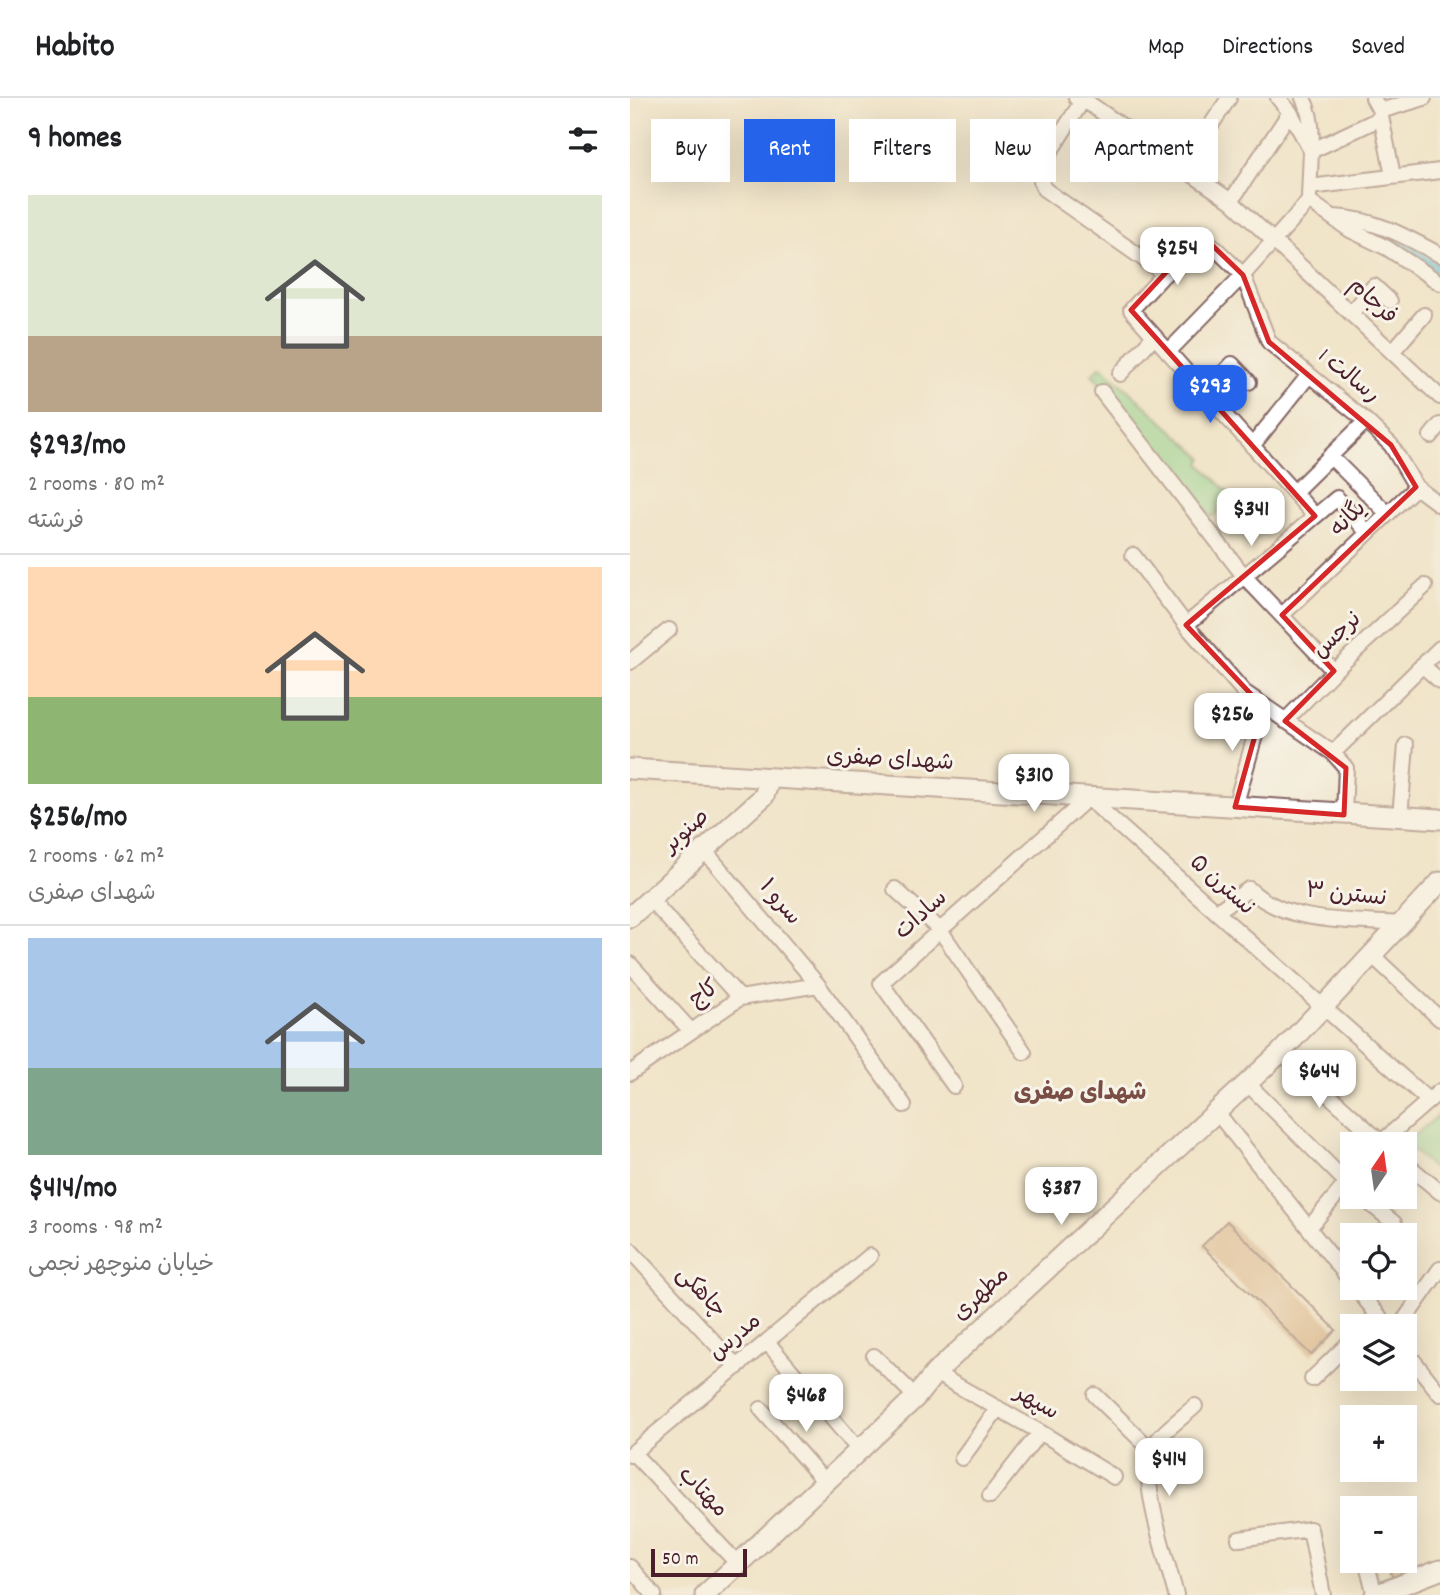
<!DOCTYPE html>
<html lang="en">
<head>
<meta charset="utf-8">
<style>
	:root { --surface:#fff; --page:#f2f2f2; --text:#202124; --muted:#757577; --line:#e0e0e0; --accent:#2563eb }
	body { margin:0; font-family:Dekko,"Playpen Sans Arabic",sans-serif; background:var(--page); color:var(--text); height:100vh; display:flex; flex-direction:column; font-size:26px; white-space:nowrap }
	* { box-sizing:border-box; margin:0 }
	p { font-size:23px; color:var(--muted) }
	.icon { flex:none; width:38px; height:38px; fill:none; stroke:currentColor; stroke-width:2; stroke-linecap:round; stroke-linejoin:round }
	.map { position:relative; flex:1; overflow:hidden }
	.side { display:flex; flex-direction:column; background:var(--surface); width:630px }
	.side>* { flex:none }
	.top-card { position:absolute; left:21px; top:21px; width:665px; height:63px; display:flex; gap:14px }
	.needle { width:46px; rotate:13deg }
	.buttons { position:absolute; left:710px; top:1034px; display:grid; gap:14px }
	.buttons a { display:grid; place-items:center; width:77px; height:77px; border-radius:0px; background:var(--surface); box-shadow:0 7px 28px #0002; font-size:35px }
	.scale { position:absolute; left:21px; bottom:18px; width:96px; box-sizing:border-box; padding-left:7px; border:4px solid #4a1f2b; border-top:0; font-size:19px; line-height:24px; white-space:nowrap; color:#4a1f2b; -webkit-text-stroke:5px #f7f3e8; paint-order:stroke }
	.price { position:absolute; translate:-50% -60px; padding:0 16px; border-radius:14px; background:#fff; color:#222; font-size:23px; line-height:46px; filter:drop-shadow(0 2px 4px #0008) }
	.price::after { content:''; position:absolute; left:50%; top:42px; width:21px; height:16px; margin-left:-10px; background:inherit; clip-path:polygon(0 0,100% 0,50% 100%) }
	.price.current { background:var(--accent); color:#fff }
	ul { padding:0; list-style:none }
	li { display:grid; align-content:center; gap:14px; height:371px; padding:0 28px }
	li+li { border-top:2px solid var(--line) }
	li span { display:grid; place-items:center; height:217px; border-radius:0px; color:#555 }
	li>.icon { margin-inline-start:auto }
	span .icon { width:126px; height:126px; fill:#fffc; stroke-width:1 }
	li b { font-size:30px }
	h2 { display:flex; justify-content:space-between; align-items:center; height:84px; padding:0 28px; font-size:30px }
	.chip { padding:0 24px; border-radius:0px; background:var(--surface); box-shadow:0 7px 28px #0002; font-size:24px; line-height:63px }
	.chip.current { background:var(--accent); color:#fff }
	header { display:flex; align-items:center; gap:42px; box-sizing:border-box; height:98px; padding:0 35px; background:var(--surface); border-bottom:2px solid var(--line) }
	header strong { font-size:33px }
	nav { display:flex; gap:38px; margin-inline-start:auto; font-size:24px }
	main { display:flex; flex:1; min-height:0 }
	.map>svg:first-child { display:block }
</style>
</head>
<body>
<header>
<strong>Habito</strong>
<nav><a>Map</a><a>Directions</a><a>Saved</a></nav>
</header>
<main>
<section class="side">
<h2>9 homes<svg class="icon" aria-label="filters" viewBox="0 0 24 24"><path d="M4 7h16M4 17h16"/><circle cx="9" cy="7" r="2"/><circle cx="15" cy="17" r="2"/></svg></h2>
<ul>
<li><span style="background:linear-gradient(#dfe7d0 65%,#b9a48a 0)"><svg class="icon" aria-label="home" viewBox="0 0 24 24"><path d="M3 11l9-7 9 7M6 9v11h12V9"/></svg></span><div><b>$293/mo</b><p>2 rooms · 80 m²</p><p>فرشته</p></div></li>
<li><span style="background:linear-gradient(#ffd9b3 60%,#8fb573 0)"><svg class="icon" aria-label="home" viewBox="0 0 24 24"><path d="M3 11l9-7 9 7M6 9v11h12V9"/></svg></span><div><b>$256/mo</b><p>2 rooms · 62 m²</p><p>شهدای صفری</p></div></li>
<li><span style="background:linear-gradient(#a9c7e8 60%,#7fa58c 0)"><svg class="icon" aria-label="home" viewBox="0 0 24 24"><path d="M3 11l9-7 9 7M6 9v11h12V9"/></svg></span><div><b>$414/mo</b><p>3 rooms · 98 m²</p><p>خیابان منوچهر نجمی</p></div></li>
</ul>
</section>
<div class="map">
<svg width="810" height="1497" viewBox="0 0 810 1497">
	<rect width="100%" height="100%" fill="#f7f3e8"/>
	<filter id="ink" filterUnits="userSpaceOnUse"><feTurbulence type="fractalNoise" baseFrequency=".0143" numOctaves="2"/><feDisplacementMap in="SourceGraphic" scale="14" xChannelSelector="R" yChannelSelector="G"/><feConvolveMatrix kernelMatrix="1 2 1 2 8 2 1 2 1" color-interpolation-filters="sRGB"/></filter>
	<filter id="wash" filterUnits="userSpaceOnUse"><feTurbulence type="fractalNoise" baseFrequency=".00686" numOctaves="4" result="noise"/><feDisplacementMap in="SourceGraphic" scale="28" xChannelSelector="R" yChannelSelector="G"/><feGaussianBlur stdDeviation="1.57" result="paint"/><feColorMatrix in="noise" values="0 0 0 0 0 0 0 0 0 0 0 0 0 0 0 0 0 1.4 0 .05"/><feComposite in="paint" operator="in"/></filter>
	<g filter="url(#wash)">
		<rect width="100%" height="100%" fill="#f0e4c9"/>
		<path fill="#87d18d" stroke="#68785c" stroke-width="2" d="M471,268L573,360L570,366L605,401L581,419L462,276Z
			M810,1016V1077L775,1045Z"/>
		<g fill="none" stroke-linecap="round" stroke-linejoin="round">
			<path stroke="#5fbadd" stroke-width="14" d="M725,126L759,141L810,174"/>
		</g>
		<g id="blocks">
			<path fill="#d3a576" d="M597,1123L706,1232L681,1257L572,1148Z
				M769,1463H775L781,1480L765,1486L758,1467Z"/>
		</g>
	</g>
	<g filter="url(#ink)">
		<use href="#blocks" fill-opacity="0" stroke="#846462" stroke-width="2"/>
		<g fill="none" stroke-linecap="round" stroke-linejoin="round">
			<g stroke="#846462" stroke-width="18">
				<path id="street" d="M446,0L454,2L601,103L810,299
					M454,0L412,67C409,76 410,83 414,91L535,176
					M648,0L660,14L681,53L679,98
					M673,0C682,17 683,34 681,53
					M743,0L750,13L763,78
					M750,13L794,0
					M581,27L599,0
					M681,53L751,20
					M680,89L810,73
					M601,103L660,14
					M679,103L720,132L757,150L810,185
					M704,119C745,121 775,138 810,157
					M721,216L744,188L760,203
					M538,254L613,177L679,103
					M762,254L794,217
					M490,276L524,238
					M472,294L614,478L704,573
					M575,295L602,266L619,284
					M801,338L810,327
					M622,348L679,277
					M700,358L758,416
					M664,394L736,323
					M685,418L501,212L567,141L582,147L613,177L639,244L736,323L761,347L786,389L810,407
					M503,457L556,527L614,594L703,655L716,670L714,717
					M652,517L786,389
					M556,527L707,400L738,435
					M0,564L39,532
					M792,567L810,583
					M655,623L704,573L795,488
					M703,655L810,550
					M605,709L633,609
					M770,719L776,647
					M74,752L188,887L274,1007
					M265,791L310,832L394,954
					M20,801L110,900
					M586,814L619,791C657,827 722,822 772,826
					M743,858L810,921
					M0,866L61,933
					M651,954L753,1046
					M0,975L110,900L188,887
					M616,984L723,1091
					M324,988L251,885L458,700L798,1002
					M585,1012L723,1186
					M749,1046L810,993
					M775,1065L810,1094
					M732,1099L764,1125
					M679,1130L723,1077
					M0,1152L107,1269
					M726,1190L757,1228
					M736,1228L747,1217
					M770,1228L810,1171
					M137,1244L229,1352
					M775,1252L810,1296
					M244,1258L286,1299
					M305,1275L410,1334L484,1379
					M682,1281L723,1241
					M465,1297L521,1352
					M131,1311L195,1384
					M3,1355L108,1466
					M0,1357L240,1158
					M332,1360L368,1310
					M360,1398L410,1334
					M609,1441L680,1431L693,1497
					M736,1463L745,1497
					M0,1469L24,1497
					M546,1497C538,1465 507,1377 523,1349C532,1333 551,1321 565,1308"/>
			</g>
			<g stroke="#846462" stroke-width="23">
				<path id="secondary" d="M0,671L810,721
					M0,819L134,698L140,680
					M75,1497L286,1299L305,1275L651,954L810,784
					M745,1497L810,1472"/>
			</g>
			<use href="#street" stroke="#fff" stroke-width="14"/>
			<use href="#secondary" stroke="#fff" stroke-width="19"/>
		</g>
	</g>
	<path d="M0 0H810V1497H0ZM567,141L582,147L613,177L639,244L761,347L786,389L652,517L704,573L655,623L716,670L714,717L605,709L633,609L556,527L685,418L501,212Z" fill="#f0e4c9" fill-opacity=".55" fill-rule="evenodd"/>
	<path fill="none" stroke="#d62828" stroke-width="5" stroke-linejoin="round" d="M567,141L582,147L613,177L639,244L761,347L786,389L652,517L704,573L655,623L716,670L714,717L605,709L633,609L556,527L685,418L501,212Z"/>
	<g text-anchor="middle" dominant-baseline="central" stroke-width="6" stroke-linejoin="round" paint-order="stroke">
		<g font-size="23" fill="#4a1f2b" stroke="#f7f3e8">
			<text transform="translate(742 204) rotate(43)">فرجام</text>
			<text transform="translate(718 279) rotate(39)">رسالت 1</text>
			<text transform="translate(719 422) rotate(-44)">یگانه</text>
			<text transform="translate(708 538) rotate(-43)">نرجس</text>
			<text transform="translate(260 663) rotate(3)">شهدای صفری</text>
			<text transform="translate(57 734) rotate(-42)">صنوبر</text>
			<text transform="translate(591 788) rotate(42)">نسترن ۵</text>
			<text transform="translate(716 798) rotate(6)">نسترن ۳</text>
			<text transform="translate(149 805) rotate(50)">سرو ۱</text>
			<text transform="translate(292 818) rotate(-42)">سادات</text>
			<text transform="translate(75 897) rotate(-34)">کاج</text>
			<text transform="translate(70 1195) rotate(47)">چاهکی</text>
			<text transform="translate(352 1197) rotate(-43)">مطهری</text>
			<text transform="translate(106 1240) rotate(-40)">مدرس</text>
			<text transform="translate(406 1306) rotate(30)">سپهر</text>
			<text transform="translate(72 1395) rotate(46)">مهتاب</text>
		</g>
		<g font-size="24" font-weight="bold" fill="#7a4e45" stroke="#f7f3e8">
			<text x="450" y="996">شهدای صفری</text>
		</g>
	</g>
</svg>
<div class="buttons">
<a><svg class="needle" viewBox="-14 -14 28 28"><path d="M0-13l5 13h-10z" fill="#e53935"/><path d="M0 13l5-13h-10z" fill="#757577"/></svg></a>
<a><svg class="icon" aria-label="locate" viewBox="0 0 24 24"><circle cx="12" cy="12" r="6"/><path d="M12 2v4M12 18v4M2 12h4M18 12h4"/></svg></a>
<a><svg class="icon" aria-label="layers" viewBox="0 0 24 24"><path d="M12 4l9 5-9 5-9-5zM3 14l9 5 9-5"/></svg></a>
<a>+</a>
<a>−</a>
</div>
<div class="scale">50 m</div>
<b class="price" style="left:547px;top:189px">$254</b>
<b class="price current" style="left:580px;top:327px">$293</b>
<b class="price" style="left:621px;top:450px">$341</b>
<b class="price" style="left:602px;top:655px">$256</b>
<b class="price" style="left:404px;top:716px">$310</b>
<b class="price" style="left:689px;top:1012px">$644</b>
<b class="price" style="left:431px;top:1129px">$387</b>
<b class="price" style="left:176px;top:1336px">$468</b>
<b class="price" style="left:539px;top:1400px">$414</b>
<div class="top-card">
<a class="chip">Buy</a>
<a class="chip current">Rent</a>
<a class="chip">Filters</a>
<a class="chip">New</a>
<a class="chip">Apartment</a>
</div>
</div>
</main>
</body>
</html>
